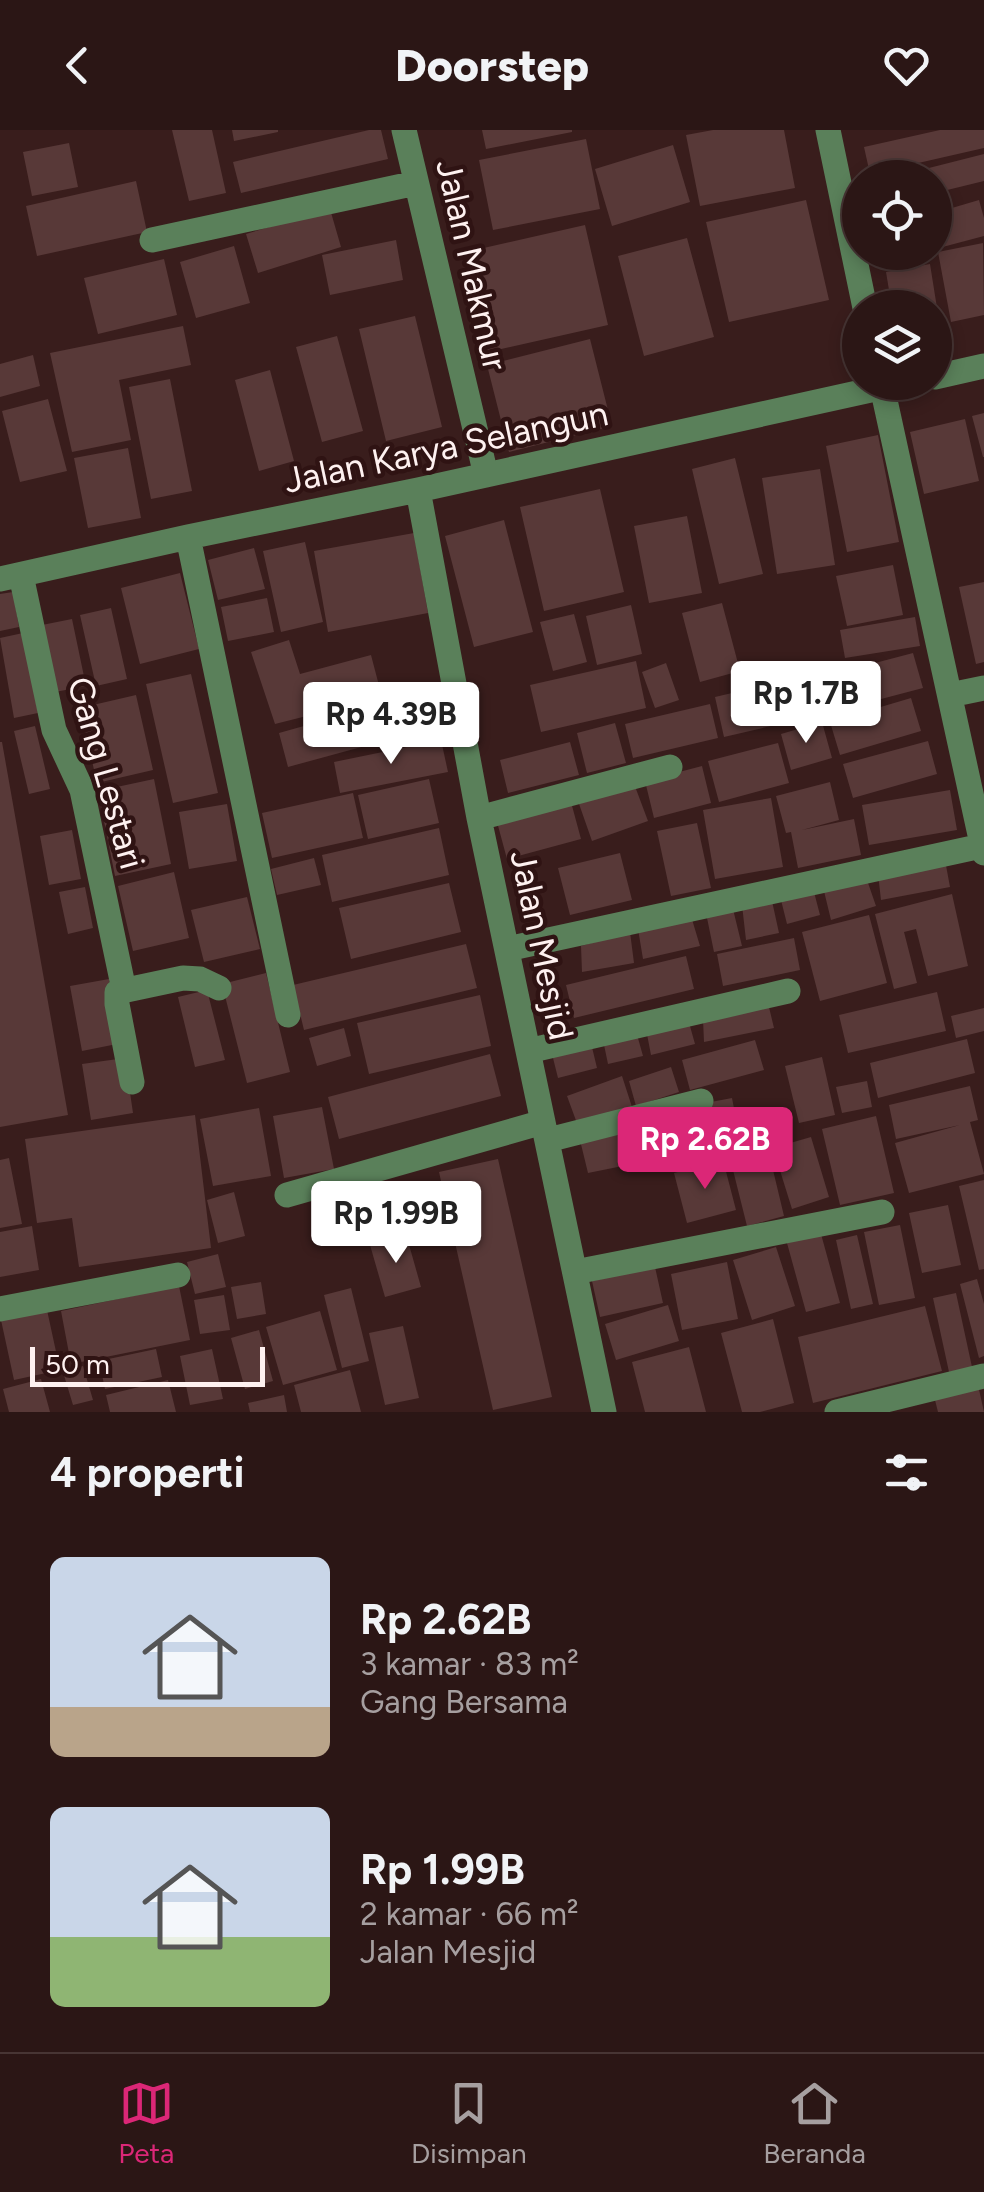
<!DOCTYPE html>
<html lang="id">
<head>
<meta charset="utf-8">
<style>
	:root { --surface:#2b1615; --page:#331f1e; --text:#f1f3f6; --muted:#a69fa0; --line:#473534; --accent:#db2777 }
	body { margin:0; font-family:Figtree,sans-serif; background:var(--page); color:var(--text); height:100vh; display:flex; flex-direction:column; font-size:38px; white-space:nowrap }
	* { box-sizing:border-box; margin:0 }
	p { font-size:32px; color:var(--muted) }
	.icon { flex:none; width:55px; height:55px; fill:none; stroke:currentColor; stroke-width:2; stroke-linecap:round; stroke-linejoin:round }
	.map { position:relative; height:1282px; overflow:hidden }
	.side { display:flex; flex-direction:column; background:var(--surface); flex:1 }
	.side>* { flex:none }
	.fabs { position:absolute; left:842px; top:30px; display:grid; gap:20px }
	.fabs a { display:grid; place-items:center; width:110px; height:110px; border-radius:50%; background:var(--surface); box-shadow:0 5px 15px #0003,0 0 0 2px var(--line); font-size:50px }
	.scale { position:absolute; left:30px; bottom:25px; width:235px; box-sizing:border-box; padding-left:10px; border:5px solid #fef1f0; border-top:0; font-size:28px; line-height:35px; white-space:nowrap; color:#fef1f0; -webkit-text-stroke:8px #2f1313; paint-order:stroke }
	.price { position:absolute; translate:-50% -85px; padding:0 22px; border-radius:10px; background:#fff; color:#222; font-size:32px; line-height:65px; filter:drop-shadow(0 2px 5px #0008) }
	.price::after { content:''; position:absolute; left:50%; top:60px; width:30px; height:22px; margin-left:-15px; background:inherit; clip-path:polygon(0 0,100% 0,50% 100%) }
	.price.selected { background:var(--accent); color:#fff }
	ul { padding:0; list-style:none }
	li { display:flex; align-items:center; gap:30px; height:250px; padding:0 50px }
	li span { display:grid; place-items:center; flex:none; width:280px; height:200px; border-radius:15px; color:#555 }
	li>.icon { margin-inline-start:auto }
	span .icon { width:120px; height:120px; fill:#fffc; stroke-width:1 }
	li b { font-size:42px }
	h2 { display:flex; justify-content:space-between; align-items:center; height:120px; padding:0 50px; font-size:42px }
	header { display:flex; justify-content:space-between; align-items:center; height:130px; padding:0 50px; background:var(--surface); font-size:45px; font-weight:800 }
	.tabs { display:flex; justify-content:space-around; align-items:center; height:140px; border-top:2px solid var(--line); background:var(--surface); font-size:28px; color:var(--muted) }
	.tabs a { display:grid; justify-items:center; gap:5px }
	.tabs .selected { color:var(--accent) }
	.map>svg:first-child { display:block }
</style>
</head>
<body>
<header><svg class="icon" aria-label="back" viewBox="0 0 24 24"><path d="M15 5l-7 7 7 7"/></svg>Doorstep<svg class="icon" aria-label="heart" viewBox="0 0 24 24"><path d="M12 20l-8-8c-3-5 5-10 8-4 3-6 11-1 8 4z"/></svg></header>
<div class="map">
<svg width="984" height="1282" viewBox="0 0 984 1282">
	<rect width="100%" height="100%" fill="#391d1c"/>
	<path fill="#583938" d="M172,0H212L226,63L189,71Z
		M232,0H278V2L234,11Z
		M369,0H381L388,29L241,63L233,32Z
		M482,0H572V2L486,19Z
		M713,0H784L795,58L700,76L686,5Z
		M940,0H984V18L870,44L864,17Z
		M586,9L600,79L493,100L479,30Z
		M69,13L78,57L32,66L23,22Z
		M673,15L690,72L612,96L595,39Z
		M984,24V51L935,63V48H923L921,40Z
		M136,51L147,102L37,126L26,76Z
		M806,70L829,170L729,192L706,92Z
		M979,70L984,88V106L935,119V83Z
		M330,79L341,117L258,143L246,104Z
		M585,95L608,195L488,222L466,122Z
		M687,108L714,207L644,226L618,126Z
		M396,110L403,150L330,165L322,125Z
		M983,113L984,185L951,192L938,122Z
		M234,116L250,173L196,188L180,132Z
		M164,129L177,185L98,204L84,148Z
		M930,134L937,178H892L886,142Z
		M415,186L442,297L386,311L359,199Z
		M183,196L191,235L119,250L131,310L72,322L50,223Z
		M337,206L363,301L322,312L296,217Z
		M590,209L612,296L509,322L487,235Z
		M33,225L40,256L0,267V234Z
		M270,240L294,331L259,341L235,250Z
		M170,249L192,361L151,369L129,257Z
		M48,269L67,341L20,352L2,281Z
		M984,283V327H983L972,286Z
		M965,289L979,351L924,364L910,302Z
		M878,305L899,412L847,422L826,316Z
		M128,318L141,388L88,398L74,328Z
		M735,328L763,444L719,454L692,339Z
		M820,339L835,435L777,444L762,348Z
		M600,359L624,462L544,481L520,377Z
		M687,386L702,463L649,473L634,396Z
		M504,390L533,502L474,517L445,406Z
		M414,403L428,483L328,502L314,421Z
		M305,412L323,492L281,502L263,421Z
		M254,418L265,459L218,470L208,430Z
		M893,435L903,485L847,496L836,446Z
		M180,443L199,519L140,534L121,458Z
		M984,452V532L976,534L959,457Z
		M13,462L19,497L0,501V464Z
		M267,468L274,502L228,511L221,477Z
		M722,473L740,541L700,552L682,483Z
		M631,475L642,524L597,535L586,486Z
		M111,478L127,549L96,556L80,485Z
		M574,484L587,532L553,541L540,492Z
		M915,487L920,516L845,528L840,500Z
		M72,489L86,556L50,563L37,496Z
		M23,503L38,583L14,588L0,508Z
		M289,510L300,544L371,525L382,567L275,594L251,522Z
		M913,523L923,558L828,583L818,548Z
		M636,531L646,578L541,602L530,555Z
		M666,533L679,570L655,578L642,542Z
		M191,544L218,663L173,673L146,554Z
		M809,545L818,585L724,607L715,567Z
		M136,565L153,640L97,653L80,578Z
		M911,568L921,601L840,625L830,592Z
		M400,569L409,604L288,637L279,603Z
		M710,574L718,608L633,628L625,594Z
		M822,592L832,628L791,640L781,604Z
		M615,593L626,633L587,643L577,603Z
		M35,596L50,659L29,664L14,601Z
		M441,610L448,642L340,663L334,632Z
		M928,611L937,644L853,668L843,634Z
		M0,612H2L68,985L0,997Z
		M570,612L579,645L508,663L500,630Z
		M778,613L789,653L719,672L708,631Z
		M702,636L711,673L654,688L645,651Z
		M154,649L171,734L115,746L98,661Z
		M429,649L439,693L368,709L358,665Z
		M633,651L648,691L592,711L578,671Z
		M830,652L839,690L802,700L854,689L861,725L798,738L791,702L786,703L776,666Z
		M950,660L957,700L869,715L862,675Z
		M353,663L363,708L272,728L262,683Z
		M771,668L783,737L715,749L703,680Z
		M571,672L581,709L507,729L497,692Z
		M227,674L237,731L189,739L179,682Z
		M697,693L711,758L671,766L657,701Z
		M439,698L449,745L332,772L322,725Z
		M72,700L81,749L49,755L40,706Z
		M620,723L632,770L570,785L558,738Z
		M314,728L321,755L277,765L271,739Z
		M945,730L950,757L881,770L878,744Z
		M174,742L189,808L133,821L118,756Z
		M867,750L876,776L831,790L823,757Z
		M449,753L461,802L351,829L339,778Z
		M85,757L93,798L68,804L59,762Z
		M814,762L820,785L787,794L780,766Z
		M952,764L968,836L928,846L916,799L904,802L917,853L894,859L875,784Z
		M247,767L260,819L204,832L191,780Z
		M772,771L779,803L746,810L742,775Z
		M732,775L742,816L714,822L706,783Z
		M869,785L887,853L820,871L802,802Z
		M691,786L700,816L643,829L638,799Z
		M630,802L634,833L582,842L581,816Z
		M794,808L800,840L723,856L717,824Z
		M466,814L477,858L304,900L293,855Z
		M686,826L694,859L574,888L566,855Z
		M266,843L290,942L247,953L222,854Z
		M109,849L122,913L82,921L70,856Z
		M207,860L225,930L195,937L178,867Z
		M937,862L946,901L848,923L839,885Z
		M480,865L491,916L369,944L357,893Z
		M768,873L774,898L704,912L703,889Z
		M984,878V901L956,908L951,886Z
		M688,889L695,914L651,925L646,899Z
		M344,898L351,926L317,936L309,908Z
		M636,901L643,926L608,934L603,910Z
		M967,909L975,943L878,968L870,933Z
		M755,910L764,940L690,960L682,930Z
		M591,913L597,938L558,948L552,924Z
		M490,924L501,966L339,1009L328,967Z
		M822,927L835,985L799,993L785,936Z
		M125,928L133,983L91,990L82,934Z
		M671,937L679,962L636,976L629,951Z
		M622,946L632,977L578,996L567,966Z
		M867,951L872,977L842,983L836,957Z
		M970,956L978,990L970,992L984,1044L909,1063L895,1013L960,995L896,1009L889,975Z
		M732,968L739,1004L697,1013L690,976Z
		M322,977L334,1039L284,1048L273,986Z
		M259,978L271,1046L213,1056L200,989Z
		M195,985L211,1118L79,1137L72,1088L37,1093L25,1009Z
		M679,986L687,1023L588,1043L579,1006Z
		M876,986L894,1063L840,1075L822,999Z
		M811,1007L829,1067L792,1079L773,1018Z
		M768,1019L784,1086L747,1096L730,1028Z
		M9,1028L22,1094L0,1098V1030Z
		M498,1029L552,1267L493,1280L439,1042Z
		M723,1030L736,1080L687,1093L674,1043Z
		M984,1050V1139L979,1140L959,1056Z
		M234,1062L245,1106L218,1113L207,1070Z
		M948,1075L961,1135L922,1143L909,1083Z
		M900,1095L915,1168L879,1175L864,1102Z
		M32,1096L39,1140L0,1147V1102Z
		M406,1104L421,1157L385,1167L370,1115Z
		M821,1104L840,1173L806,1182L787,1113Z
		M857,1105L873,1174L851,1179L836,1110Z
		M776,1117L795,1176L752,1190L733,1130Z
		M218,1124L226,1157L195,1164L187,1132Z
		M727,1132L738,1189L682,1200L671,1144Z
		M655,1137L663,1173L600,1187L592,1151Z
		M977,1149L984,1174V1226L979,1228L960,1154Z
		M261,1152L266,1184L237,1189L231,1157Z
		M179,1156L190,1210L71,1234L61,1181Z
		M351,1158L369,1231L342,1238L324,1165Z
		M956,1163L972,1237L949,1242L933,1168Z
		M224,1165L230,1200L200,1204L194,1170Z
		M668,1175L679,1211L616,1230L605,1194Z
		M925,1176L942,1241L813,1273L798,1207Z
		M47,1180L60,1240L14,1250L1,1190Z
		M320,1181L337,1240L283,1255L266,1197Z
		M773,1189L794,1273L760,1282H742L721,1203Z
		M403,1196L419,1268L385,1275L369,1203Z
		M259,1200L273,1251L245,1259L231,1208Z
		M689,1217L706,1282H645L632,1232Z
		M156,1219L162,1247L105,1259L99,1231Z
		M212,1219L223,1269L190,1275L180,1226Z
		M83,1236L93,1270L73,1275L63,1242Z
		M350,1240L361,1282H301L294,1255Z
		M41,1249L50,1282H9L3,1259Z
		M168,1250L176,1282H110L106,1265Z
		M978,1255L984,1282H938L934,1266Z
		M284,1265L287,1282H250L248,1273Z"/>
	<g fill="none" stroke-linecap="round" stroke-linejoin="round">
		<path stroke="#5a805a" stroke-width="25" d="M404,0L486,345
			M828,0L865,178
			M152,110L416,53
			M935,247L984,236
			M881,252L984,723
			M418,360L479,688L604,1282
			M188,407L288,885
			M21,445L54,600L82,660L124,860
			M0,449L188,407L418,360L907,252
			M950,565L984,558
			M479,688L670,637
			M507,819L982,716
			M528,921L788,861
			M132,952L117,874V862L183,848L200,849L219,858
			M548,1010L701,971
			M287,1065L543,992
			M575,1142L882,1082
			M0,1179L178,1145
			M837,1282L984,1246"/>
	</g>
	<g text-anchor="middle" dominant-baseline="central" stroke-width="9" stroke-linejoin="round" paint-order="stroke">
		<g font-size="35" fill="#fef1f0" stroke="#2f1313">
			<text transform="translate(472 135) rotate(77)">Jalan Makmur</text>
			<text transform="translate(446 317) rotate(-12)">Jalan Karya Selangun</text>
			<text transform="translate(106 643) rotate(74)">Gang Lestari</text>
			<text transform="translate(542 815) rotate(78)">Jalan Mesjid</text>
		</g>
	</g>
</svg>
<div class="fabs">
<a><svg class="icon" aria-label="locate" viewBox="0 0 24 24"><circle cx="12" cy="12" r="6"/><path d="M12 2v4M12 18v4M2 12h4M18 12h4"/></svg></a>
<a><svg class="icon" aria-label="layers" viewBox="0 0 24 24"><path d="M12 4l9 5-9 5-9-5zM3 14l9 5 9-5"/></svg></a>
</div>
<div class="scale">50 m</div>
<b class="price" style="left:806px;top:616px">Rp 1.7B</b>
<b class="price" style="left:391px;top:637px">Rp 4.39B</b>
<b class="price selected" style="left:705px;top:1062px">Rp 2.62B</b>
<b class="price" style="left:396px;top:1136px">Rp 1.99B</b>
</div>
<section class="side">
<h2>4 properti<svg class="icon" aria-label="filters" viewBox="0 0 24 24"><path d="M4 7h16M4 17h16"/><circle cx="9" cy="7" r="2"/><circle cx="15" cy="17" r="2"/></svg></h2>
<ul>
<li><span style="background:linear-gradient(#c9d6e8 75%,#b9a48a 0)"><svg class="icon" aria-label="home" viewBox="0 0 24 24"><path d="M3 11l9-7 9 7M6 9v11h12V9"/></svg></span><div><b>Rp 2.62B</b><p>3 kamar · 83 m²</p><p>Gang Bersama</p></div></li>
<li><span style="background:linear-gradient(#c9d6e8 65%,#8fb573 0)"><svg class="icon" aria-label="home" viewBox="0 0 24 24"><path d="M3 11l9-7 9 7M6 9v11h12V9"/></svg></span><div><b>Rp 1.99B</b><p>2 kamar · 66 m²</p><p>Jalan Mesjid</p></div></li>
</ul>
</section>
<nav class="tabs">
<a class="selected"><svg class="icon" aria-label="map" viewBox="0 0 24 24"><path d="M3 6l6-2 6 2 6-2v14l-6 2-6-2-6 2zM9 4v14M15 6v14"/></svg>Peta</a>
<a><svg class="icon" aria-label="saved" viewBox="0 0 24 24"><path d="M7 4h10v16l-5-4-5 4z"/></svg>Disimpan</a>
<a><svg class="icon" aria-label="home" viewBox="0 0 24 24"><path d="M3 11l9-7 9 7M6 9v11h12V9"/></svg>Beranda</a>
</nav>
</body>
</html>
